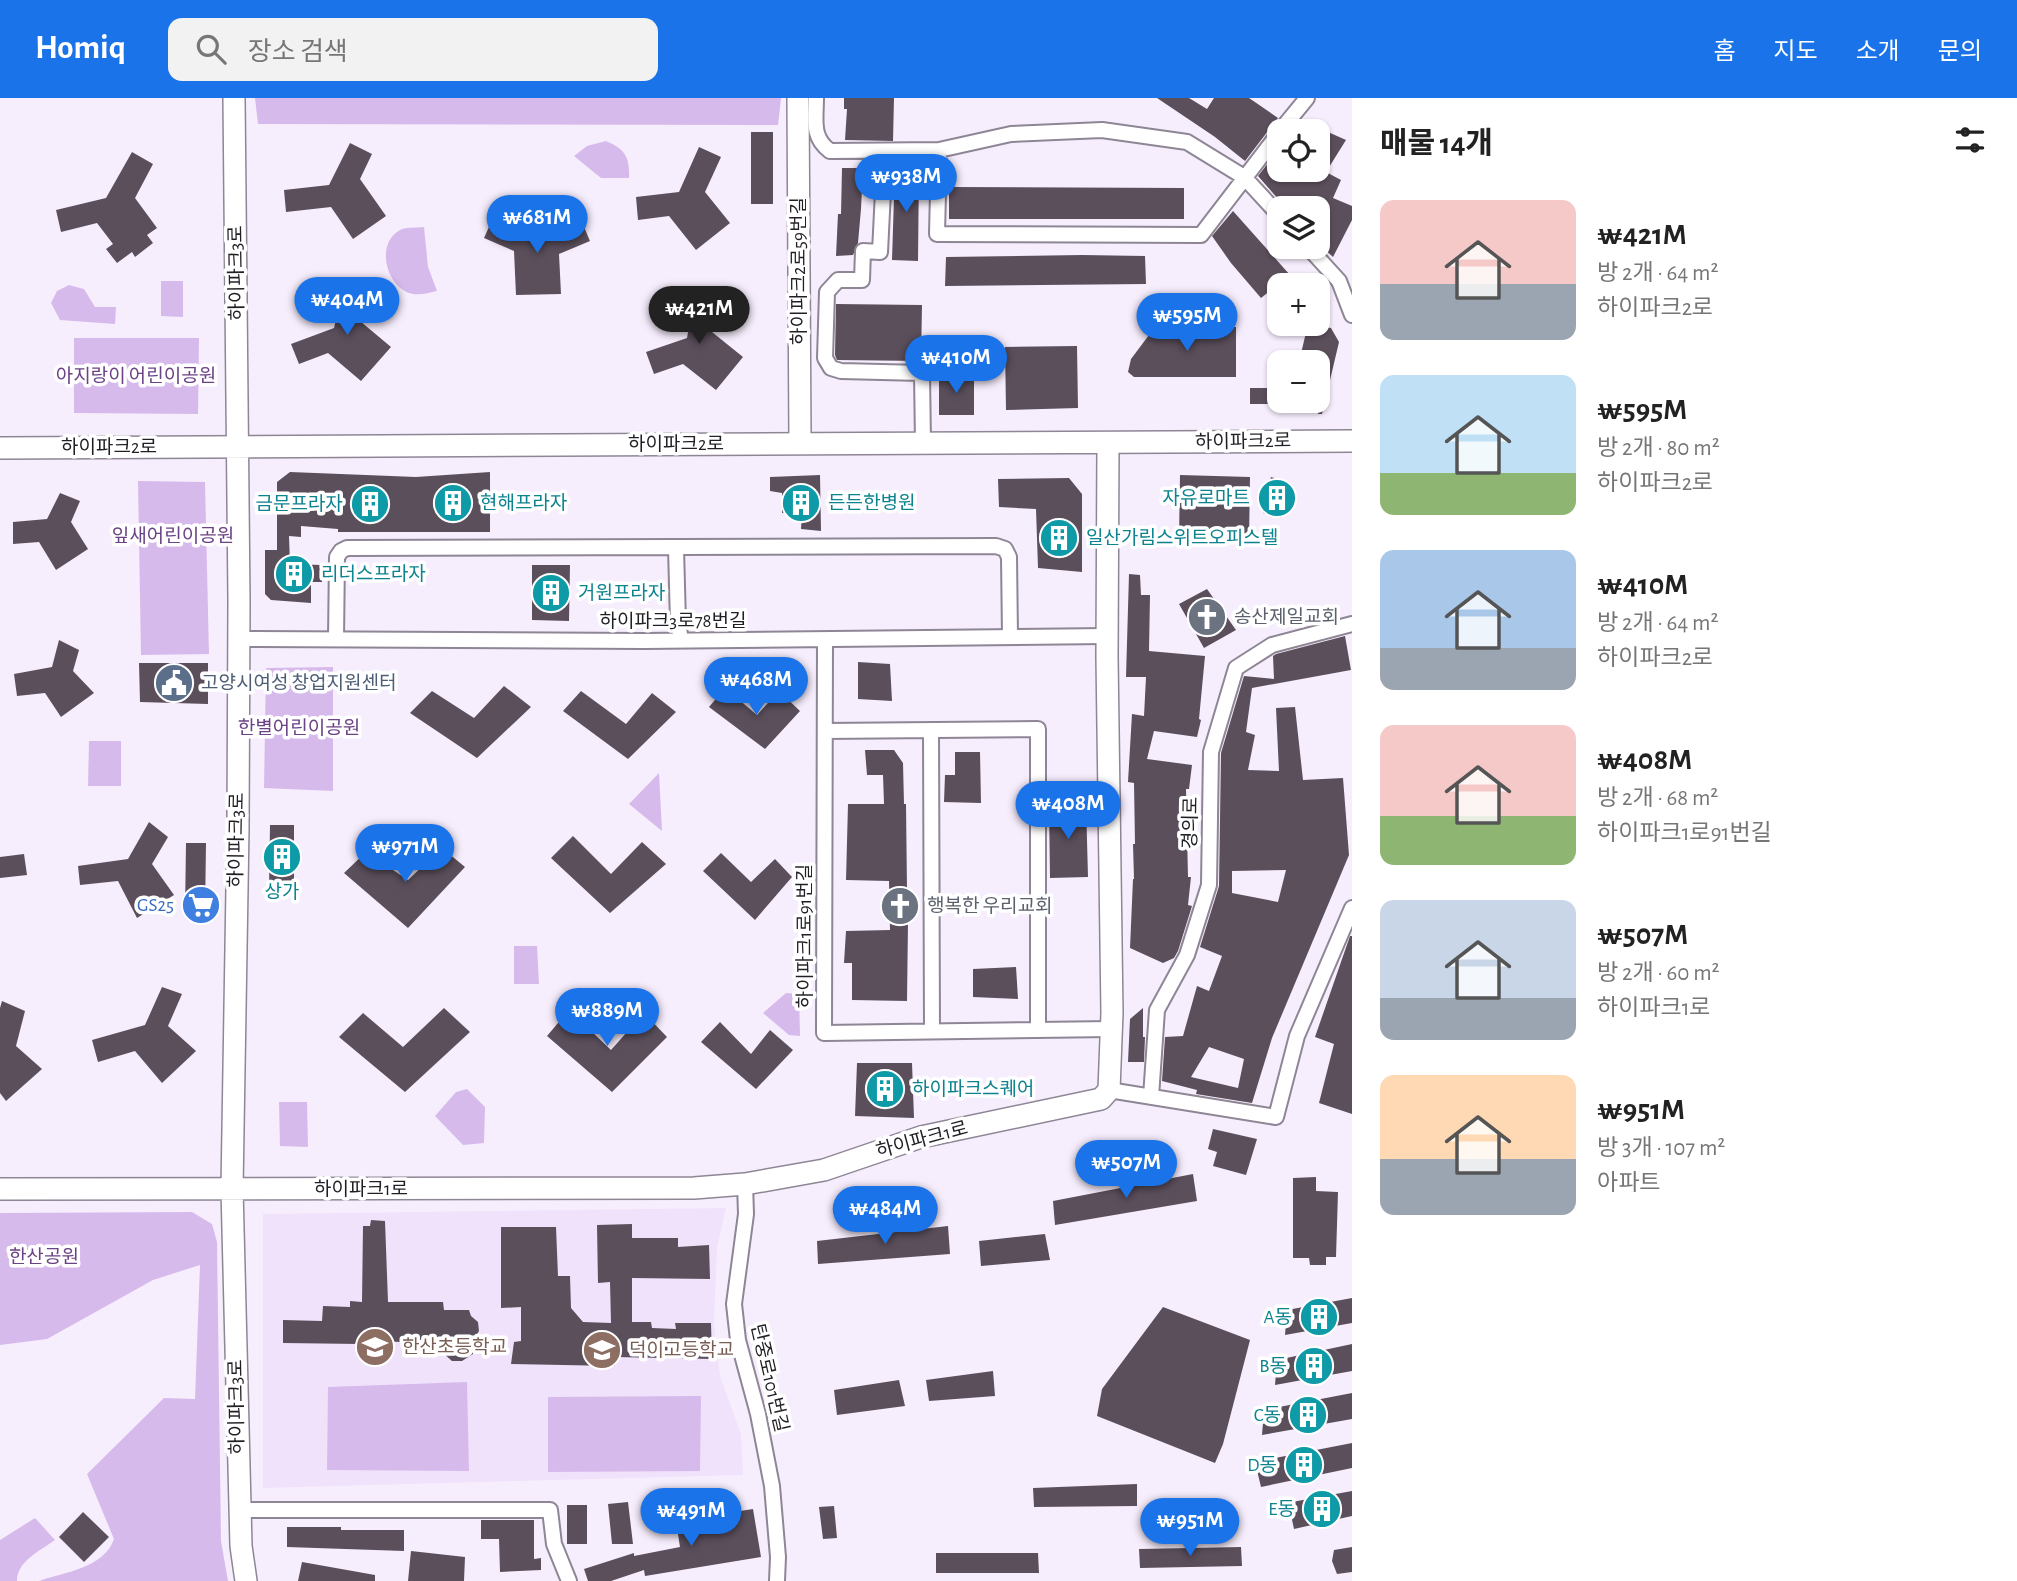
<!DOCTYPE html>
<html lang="ko">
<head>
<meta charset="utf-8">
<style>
	:root { --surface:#fff; --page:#f2f2f2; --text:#222; --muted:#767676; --accent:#1a73e8 }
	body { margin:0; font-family:"Alegreya Sans","Noto Sans KR",sans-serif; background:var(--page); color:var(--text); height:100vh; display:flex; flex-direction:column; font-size:26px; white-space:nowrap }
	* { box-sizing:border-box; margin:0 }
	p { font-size:23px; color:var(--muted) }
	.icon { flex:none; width:38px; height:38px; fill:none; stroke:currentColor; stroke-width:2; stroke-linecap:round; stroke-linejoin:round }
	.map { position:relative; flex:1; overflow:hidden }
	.side { display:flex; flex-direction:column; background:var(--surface); width:665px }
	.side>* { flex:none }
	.tools { position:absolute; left:1267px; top:21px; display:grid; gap:14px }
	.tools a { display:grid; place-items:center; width:63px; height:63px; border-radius:14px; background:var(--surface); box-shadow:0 2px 5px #0004; font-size:35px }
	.price { position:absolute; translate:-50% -60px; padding:0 16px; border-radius:24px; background:var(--accent); color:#fff; font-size:23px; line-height:46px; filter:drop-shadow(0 2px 4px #0008) }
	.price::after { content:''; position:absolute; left:50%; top:42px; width:21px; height:16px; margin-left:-10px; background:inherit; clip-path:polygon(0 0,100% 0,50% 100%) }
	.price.selected { background:#222; color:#fff }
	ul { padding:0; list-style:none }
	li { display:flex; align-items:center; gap:21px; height:175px; padding:0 28px }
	li span { display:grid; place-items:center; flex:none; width:196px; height:140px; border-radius:14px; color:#555 }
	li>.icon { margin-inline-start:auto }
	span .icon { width:84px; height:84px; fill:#fffc; stroke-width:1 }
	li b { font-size:30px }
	h2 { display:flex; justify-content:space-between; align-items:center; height:84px; padding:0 28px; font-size:30px }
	header { display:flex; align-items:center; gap:42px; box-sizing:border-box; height:98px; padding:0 35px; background:var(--accent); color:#fff }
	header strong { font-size:33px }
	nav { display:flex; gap:38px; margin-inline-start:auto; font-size:24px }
	.search { width:490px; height:63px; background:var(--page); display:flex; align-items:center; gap:18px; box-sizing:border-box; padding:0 24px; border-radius:14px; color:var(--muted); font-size:26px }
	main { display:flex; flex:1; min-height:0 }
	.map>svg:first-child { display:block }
</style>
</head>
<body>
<header>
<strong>Homiq</strong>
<div class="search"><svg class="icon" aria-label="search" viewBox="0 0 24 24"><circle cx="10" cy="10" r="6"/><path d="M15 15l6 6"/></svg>장소 검색</div>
<nav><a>홈</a><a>지도</a><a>소개</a><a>문의</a></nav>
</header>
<main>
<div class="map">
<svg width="1352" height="1483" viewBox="0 0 1352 1483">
	<rect width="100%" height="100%" fill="#f7eefd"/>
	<path fill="#f0e2fb" d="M726,1110L717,1150L714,1226L720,1278L741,1336L743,1377L263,1390V1116Z"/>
	<path fill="#d7baec" d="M255,0H781L778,27L258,26Z
		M606,43C625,51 630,59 629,80H601L574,58L587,48Z
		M424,129L428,169L437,193C428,195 418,198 409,195C385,186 375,143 402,131C408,129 417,130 424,129Z
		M161,183H183V219L161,218Z
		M69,187L84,191L95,209H116L115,226L60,222L51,205L57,193Z
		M74,240H199L198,316L74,315Z
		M138,383L205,384L209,556L141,557Z
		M333,569V693L264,690L266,570Z
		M89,643H121V688H88Z
		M659,675L662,733L629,706Z
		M514,848H537L539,886H514Z
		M786,895L799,896L800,938L789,937L763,915Z
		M467,991L485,1009L484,1045L463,1047L435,1018L456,994Z
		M279,1004H307L308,1049L280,1048Z
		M192,1114L212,1126L217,1144L221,1443L228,1483H39C65,1474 104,1470 114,1441L87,1376L164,1300L195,1301L200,1167L153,1182L47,1241L0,1247V1115Z
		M467,1284L469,1373L327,1372L328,1289Z
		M701,1298L700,1373L548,1374V1299Z
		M35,1420L55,1442C40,1453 17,1463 17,1483H0V1442Z"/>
	<path fill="#5b4f5c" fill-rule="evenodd" d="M844,0H894L893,43L845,42L847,11H844Z
		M1157,0H1189L1207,11L1214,0H1249L1278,20L1245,63L1215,39Z
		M1301,22L1346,42L1326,74L1341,82L1333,100L1352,108V122L1333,159L1318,145V110H1286L1258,78L1279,51V72H1318V33H1292Z
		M751,34H773V106H751Z
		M350,45L372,56L360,81L386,118L353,141L331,109L286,114L284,92L329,87Z
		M699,49L721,59L705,94L730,125L696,152L669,118L638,122L636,99L679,94Z
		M132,54L153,66L135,100L157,130L147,137L153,145L135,159L132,154L117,165L106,151L113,146L97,125L61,134L56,112L106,100Z
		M895,68H919L918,163L892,162Z
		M842,70H863L861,111L858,145L853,157L836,158L838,116H841Z
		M949,89L1184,90V121H949Z
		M1233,113L1290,177L1261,200L1231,165L1212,138Z
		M493,120L538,139L581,122L590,143L559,156L561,196L516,197L514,153L484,140Z
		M1082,157L1145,158L1146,186L945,188L946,159Z
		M345,184L368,190L360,223L391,249L361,283L328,255L299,266L291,246L334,230Z
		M696,192L720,197L712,234L743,259L716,292L683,266L654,276L646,254L687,240Z
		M836,206L922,207L921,263L837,262L835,257Z
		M1308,226L1331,230L1339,244L1322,316H1318V264H1299Z
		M1155,229H1236V279H1134L1128,274L1131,261Z
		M1077,248L1078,310L1006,312L1005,249Z
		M939,278H974V317H939Z
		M1250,290H1278V306H1250Z
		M290,374L416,379L490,374V434H338V431L301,428V439L289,438L290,466L322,467V484H311V505L271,502L265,496V452H277V384Z
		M820,377L821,433L801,431L802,416L782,415V395L770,393V379Z
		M1180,377L1250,379L1249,443L1179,441Z
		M1271,379L1290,385L1281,420L1263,415Z
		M1069,380L1082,396V474L1038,470L1036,411L999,409L998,381Z
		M60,395L80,403L71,424L88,451L56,472L39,444L13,446V424L47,421Z
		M532,467H570L569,523L532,522Z
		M1129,476L1140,477L1141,497H1150L1149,553L1205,558L1199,621L1201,622L1197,639L1154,633L1147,661L1192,667L1189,691H1186L1188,779H1191L1188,807L1192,808L1178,853L1174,860L1163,865L1130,850L1133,781H1134L1133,746H1135L1134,685L1128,684L1132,616L1144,618L1146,579H1126Z
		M1207,491L1236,532L1204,550L1179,506Z
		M1345,538L1351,572L1252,590L1246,634L1255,637L1248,672L1279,673L1276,610L1295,609L1303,682L1343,680L1349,757L1272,940L1252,1005L1196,996L1197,992L1162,983L1165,939L1183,938L1197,888L1209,893L1222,858L1200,849L1219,788L1221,655L1244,578L1274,581L1273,558L1276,556ZM1286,772L1278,804L1232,795V773ZM1209,949L1244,961L1238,990L1191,979Z
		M59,542L79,552L73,573L94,595L61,619L45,595L17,598L14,576L52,569Z
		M858,564L890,566L892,603L858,601Z
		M139,565H208V606L140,604Z
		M504,588L531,609L477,660L410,615L432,593L474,620Z
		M725,590L757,617L779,593L800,613L765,651L709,609Z
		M581,593L626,626L652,595L676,614L628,661L563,613Z
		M865,652H894L903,665L904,706H906L907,792H910L912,824H908L907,903L852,902V865H844L846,833L890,832L889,783L846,782L848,706H884L883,677H867Z
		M955,654H980L981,705L944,704L945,677H955Z
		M1086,705L1088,779L1050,780L1049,706Z
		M149,724L168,739L152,766L174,797L137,820L118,783L80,787L78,768L128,761Z
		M270,727H294V791H269Z
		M573,738L611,776L642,744L666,766L610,815L551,760Z
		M186,745H206L205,815L185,814Z
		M442,750L465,769L408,830L344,775L366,754L408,782Z
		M721,755L751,784L775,761L792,779L755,822L703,773Z
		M24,756L27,777L0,780V759Z
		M1350,838H1352V1016L1319,1005L1334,946L1315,939Z
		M1016,869L1018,901L973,899V871Z
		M162,889L182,896L168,928L196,953L162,985L135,953L98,964L92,942L145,927Z
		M2,903L25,913L16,948L42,971L6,1003L0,995V910Z
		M444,910L470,934L405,994L339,939L363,915L403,949Z
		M1143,910V939H1145L1144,964H1128L1130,921Z
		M569,912L611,952L644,915L667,939L612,994L547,938Z
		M720,924L751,956L770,932L793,952L756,991L701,944Z
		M857,965H912L914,1020L855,1018Z
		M1213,1031L1257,1041L1246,1077L1213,1068L1217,1054L1208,1051Z
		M1193,1076L1197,1103L1055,1127L1053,1103Z
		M1316,1079V1093L1338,1094L1336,1159H1326V1167H1310L1309,1160H1293V1080Z
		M371,1122L385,1123L388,1204H443L444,1212H469L471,1218L478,1224L479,1233L473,1243V1256L462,1263H452L443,1255L442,1246L359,1242L360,1246L283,1245V1222L322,1223L323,1208L350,1209V1203L362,1204L363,1128H370Z
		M632,1126V1140H678V1149L709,1147L710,1181L632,1180V1224H651L652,1230L676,1231L675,1225H711L712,1261L615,1259V1268L511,1266L514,1244L521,1243V1209L501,1210V1129H556L558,1178H570L571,1210L583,1224L611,1225L610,1184L598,1185L597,1127Z
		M948,1128L950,1156L818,1166L817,1143Z
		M1045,1136L1050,1162L981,1168L979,1143Z
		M1352,1200V1225L1285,1237L1287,1212Z
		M1163,1209L1250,1242L1223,1346L1215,1365L1097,1318L1102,1291Z
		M1352,1246V1273L1275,1287L1277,1262Z
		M993,1273L995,1298L929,1303L926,1282Z
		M899,1282L905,1308L837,1317L834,1292Z
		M1352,1295V1321L1262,1337L1264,1312Z
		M1352,1345V1370L1261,1389L1255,1364Z
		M1137,1386V1408L1034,1409L1033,1390Z
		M1352,1393V1418L1294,1431L1291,1417L1292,1404Z
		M628,1404L633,1446H612L608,1406Z
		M567,1407H587V1446H567Z
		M834,1408L837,1440L823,1441L819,1409Z
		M753,1411L761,1459L645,1478L644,1472L611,1483H588L584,1471L634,1455V1458L680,1449L676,1423Z
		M83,1414L109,1439L84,1464L59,1439Z
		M481,1422H534V1461L541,1460V1472L500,1474L499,1441H481Z
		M287,1429H341V1432H404V1453L287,1449Z
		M1241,1449L1242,1468L1140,1470L1139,1451Z
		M1352,1449V1474L1337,1476L1332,1463L1334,1452Z
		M411,1453L465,1459L464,1483H408Z
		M936,1455H1038L1039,1475H936Z
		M302,1464L375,1477V1483H298Z"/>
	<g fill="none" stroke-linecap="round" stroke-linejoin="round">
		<g stroke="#8e8595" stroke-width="18">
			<path id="street" d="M816,0C816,22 811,39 830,53L939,52L1011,36L1102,32L1187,44L1244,79L1279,117
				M1280,33L1307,0
				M939,52L937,136L1201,137L1279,35
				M885,53L880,154L863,153L862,182H838L827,194L825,260L831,270L841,273L922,275L923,346
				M1308,149L1339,183L1352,217
				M676,450L678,525L681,542
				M238,541L644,543L1107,538
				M336,541L337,459L341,453L347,450L996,448L1005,451L1009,459L1010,538
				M825,542L824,935L1112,931
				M931,632L932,932
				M825,633L1038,631V932
				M1109,992L1276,1019L1297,938L1352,810
				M1151,999L1157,912L1187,857L1209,787L1211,654L1236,570L1272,547L1352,526
				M745,1086L746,1116L734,1206L738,1242L758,1316L772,1388L778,1459L777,1483
				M240,1412H550L554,1446L569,1483"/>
		</g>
		<g stroke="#8e8595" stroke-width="24">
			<path id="secondary" d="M234,0L239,503L238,730L232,1091L241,1448L246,1483
				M798,0L800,345
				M0,350L1352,343
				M0,1091L694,1090L745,1086L824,1072L921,1039L1101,1001L1109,992L1112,915L1107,559L1108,345"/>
		</g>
		<use href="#street" stroke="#fff" stroke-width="14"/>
		<use href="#secondary" stroke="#fff" stroke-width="21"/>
	</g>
	<defs>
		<g id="building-disc" transform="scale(2.0125)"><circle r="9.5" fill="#0f9aa8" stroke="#fff"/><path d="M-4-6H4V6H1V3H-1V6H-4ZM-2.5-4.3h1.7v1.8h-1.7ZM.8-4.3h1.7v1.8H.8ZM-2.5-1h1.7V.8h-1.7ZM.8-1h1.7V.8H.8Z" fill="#fff"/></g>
		<g id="church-disc" transform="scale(2.0125)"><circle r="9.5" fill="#6b7280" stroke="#fff"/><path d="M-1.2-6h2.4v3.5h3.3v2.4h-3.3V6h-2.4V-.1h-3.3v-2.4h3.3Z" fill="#fff"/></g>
		<g id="civic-disc" transform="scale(2.0125)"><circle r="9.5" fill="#5c6f8a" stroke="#fff"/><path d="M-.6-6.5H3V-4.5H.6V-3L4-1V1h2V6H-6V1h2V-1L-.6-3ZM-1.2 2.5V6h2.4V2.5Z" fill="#fff"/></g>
		<g id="supermarket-disc" transform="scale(2.0125)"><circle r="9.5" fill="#3f7fe0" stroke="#fff"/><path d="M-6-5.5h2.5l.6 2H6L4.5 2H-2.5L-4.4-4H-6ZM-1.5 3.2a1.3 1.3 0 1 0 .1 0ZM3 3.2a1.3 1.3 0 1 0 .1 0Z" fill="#fff"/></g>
		<g id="school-disc" transform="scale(2.0125)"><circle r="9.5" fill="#8d6e63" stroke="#fff"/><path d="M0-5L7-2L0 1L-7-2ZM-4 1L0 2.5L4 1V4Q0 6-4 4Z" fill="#fff"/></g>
	</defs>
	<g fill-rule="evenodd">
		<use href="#building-disc" x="1277" y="400"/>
		<use href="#building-disc" x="453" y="405"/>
		<use href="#building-disc" x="801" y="405"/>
		<use href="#building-disc" x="370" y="406"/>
		<use href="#building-disc" x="1059" y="440"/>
		<use href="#building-disc" x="294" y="476"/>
		<use href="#building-disc" x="551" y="495"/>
		<use href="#church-disc" x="1207" y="519"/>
		<use href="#civic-disc" x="174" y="585"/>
		<use href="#building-disc" x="282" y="759"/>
		<use href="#supermarket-disc" x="201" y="807"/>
		<use href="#church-disc" x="900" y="808"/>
		<use href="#building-disc" x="885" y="991"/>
		<use href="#building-disc" x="1319" y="1219"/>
		<use href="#school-disc" x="375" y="1249"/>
		<use href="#school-disc" x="602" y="1252"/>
		<use href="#building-disc" x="1314" y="1268"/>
		<use href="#building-disc" x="1308" y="1317"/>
		<use href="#building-disc" x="1304" y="1367"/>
		<use href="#building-disc" x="1322" y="1411"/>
	</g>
	<g text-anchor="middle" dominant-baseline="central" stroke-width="7" stroke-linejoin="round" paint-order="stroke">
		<g font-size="19" fill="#211e24" stroke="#fff">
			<text transform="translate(799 173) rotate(-90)">하이파크2로59번길</text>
			<text transform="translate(237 175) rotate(-91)">하이파크3로</text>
			<text transform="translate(1243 344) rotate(-1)">하이파크2로</text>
			<text x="676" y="346">하이파크2로</text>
			<text x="109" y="349">하이파크2로</text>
			<text x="673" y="523">하이파크3로78번길</text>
			<text transform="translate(1191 725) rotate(-89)">경의로</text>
			<text transform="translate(237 742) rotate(-89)">하이파크3로</text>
			<text transform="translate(805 838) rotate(-90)">하이파크1로91번길</text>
			<text transform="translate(922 1042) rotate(-15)">하이파크1로</text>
			<text x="361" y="1091">하이파크1로</text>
			<text transform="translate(769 1280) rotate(77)">탄중로101번길</text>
			<text transform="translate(237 1309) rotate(-91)">하이파크3로</text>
		</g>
		<g font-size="19" fill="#6b4285" stroke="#fff">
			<text x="136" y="278">아지랑이 어린이공원</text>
			<text x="173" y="438">잎새어린이공원</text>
			<text x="299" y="630">한별어린이공원</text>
			<text x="44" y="1159">한산공원</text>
		</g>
		<g font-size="19" fill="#0d838f" stroke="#fff" text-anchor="end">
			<text x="1250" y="400">자유로마트</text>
			<text x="480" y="405" text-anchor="start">현해프라자</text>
			<text x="828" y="405" text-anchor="start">든든한병원</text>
			<text x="343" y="406">금문프라자</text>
			<text x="1086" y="440" text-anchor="start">일산가림스위트오피스텔</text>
			<text x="321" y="476" text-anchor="start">리더스프라자</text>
			<text x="578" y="495" text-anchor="start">거원프라자</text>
			<text x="282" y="794" text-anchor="middle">상가</text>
			<text x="912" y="991" text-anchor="start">하이파크스퀘어</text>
			<text x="1292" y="1219">A동</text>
			<text x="1287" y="1268">B동</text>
			<text x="1281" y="1317">C동</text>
			<text x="1277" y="1367">D동</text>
			<text x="1295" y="1411">E동</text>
		</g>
		<g font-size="19" fill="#5b616d" stroke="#fff" text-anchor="start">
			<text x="1234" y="519">송산제일교회</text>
			<text x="927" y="808">행복한 우리교회</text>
		</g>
		<g font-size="19" fill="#4e5e75" stroke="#fff" text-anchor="start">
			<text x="201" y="585">고양시여성 창업지원센터</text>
		</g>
		<g font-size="19" fill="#366cbe" stroke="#fff" text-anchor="end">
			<text x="174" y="807">GS25</text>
		</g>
		<g font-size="19" fill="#785e54" stroke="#fff" text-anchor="start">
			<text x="402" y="1249">한산초등학교</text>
			<text x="629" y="1252">덕이고등학교</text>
		</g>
	</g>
</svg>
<div class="tools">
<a><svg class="icon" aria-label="locate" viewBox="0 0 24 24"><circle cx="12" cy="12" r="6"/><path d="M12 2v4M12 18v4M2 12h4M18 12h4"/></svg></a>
<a><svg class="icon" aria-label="layers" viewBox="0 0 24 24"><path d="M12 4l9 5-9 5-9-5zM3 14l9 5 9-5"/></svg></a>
<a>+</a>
<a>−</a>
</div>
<b class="price" style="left:906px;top:116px">₩938M</b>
<b class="price" style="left:537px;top:157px">₩681M</b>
<b class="price" style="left:347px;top:239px">₩404M</b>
<b class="price selected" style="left:699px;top:248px">₩421M</b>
<b class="price" style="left:1187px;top:255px">₩595M</b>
<b class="price" style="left:956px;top:297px">₩410M</b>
<b class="price" style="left:756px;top:619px">₩468M</b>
<b class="price" style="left:1068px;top:743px">₩408M</b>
<b class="price" style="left:405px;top:786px">₩971M</b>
<b class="price" style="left:607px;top:950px">₩889M</b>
<b class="price" style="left:1126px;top:1102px">₩507M</b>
<b class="price" style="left:885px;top:1148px">₩484M</b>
<b class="price" style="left:691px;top:1450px">₩491M</b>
<b class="price" style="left:1190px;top:1460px">₩951M</b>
</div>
<section class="side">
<h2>매물 14개<svg class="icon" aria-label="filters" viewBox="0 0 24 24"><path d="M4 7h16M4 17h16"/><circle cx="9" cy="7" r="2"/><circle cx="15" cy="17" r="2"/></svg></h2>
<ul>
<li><span style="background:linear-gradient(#f6c9c9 60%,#9aa5b1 0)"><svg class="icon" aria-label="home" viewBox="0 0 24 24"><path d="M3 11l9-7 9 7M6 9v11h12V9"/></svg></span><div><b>₩421M</b><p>방 2개 · 64 m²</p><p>하이파크2로</p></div></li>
<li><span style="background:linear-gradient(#bfe0f5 70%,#8fb573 0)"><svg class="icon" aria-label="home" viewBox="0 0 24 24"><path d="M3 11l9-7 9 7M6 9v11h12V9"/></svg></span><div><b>₩595M</b><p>방 2개 · 80 m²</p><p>하이파크2로</p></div></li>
<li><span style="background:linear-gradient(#a9c7e8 70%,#9aa5b1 0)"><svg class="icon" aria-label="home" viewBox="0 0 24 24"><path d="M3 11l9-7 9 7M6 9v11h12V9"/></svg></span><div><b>₩410M</b><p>방 2개 · 64 m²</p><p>하이파크2로</p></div></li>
<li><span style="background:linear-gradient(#f6c9c9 65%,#8fb573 0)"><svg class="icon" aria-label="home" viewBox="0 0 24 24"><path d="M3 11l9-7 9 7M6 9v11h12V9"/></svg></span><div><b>₩408M</b><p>방 2개 · 68 m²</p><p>하이파크1로91번길</p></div></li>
<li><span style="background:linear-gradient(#c9d6e8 70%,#9aa5b1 0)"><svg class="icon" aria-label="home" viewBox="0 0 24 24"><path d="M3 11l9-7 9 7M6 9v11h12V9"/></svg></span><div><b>₩507M</b><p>방 2개 · 60 m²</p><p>하이파크1로</p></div></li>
<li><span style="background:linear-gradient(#ffd9b3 60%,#9aa5b1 0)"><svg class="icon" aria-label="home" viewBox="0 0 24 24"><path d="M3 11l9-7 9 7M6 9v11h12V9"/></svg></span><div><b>₩951M</b><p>방 3개 · 107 m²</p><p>아파트</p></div></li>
</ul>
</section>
</main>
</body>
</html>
